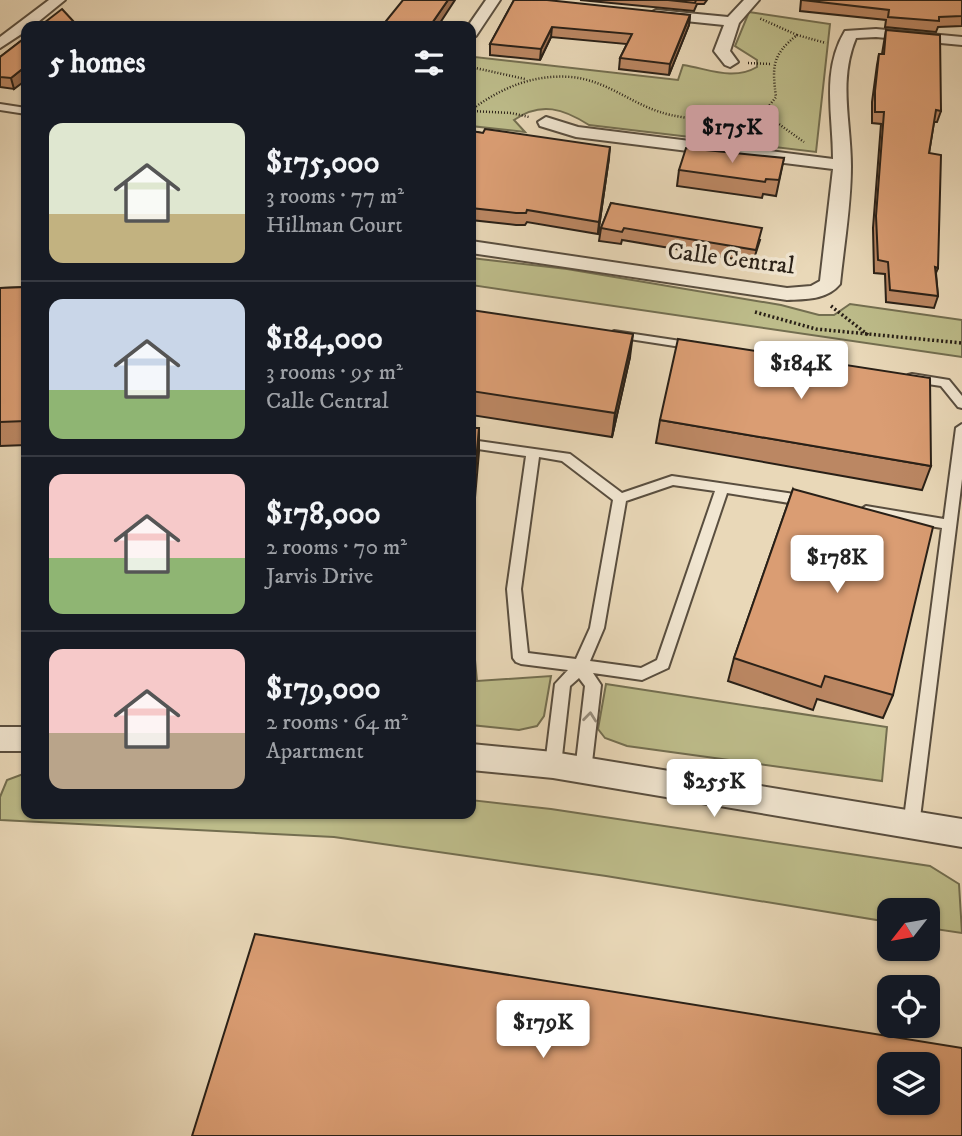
<!DOCTYPE html>
<html lang="en">
<head>
<meta charset="utf-8">
<style>
	:root { --surface:#171b24; --page:#20242c; --text:#f1f3f6; --muted:#9ea1a6; --line:#363941; --accent:#c59692 }
	body { margin:0; font-family:"IM FELL DW Pica",serif; background:var(--page); color:var(--text); height:100vh; display:flex; flex-direction:column; font-size:26px; white-space:nowrap }
	* { box-sizing:border-box; margin:0 }
	p { font-size:23px; color:var(--muted) }
	.icon { flex:none; width:38px; height:38px; fill:none; stroke:currentColor; stroke-width:2; stroke-linecap:round; stroke-linejoin:round }
	.map { position:relative; flex:1; overflow:hidden }
	.sheet { position:absolute; left:21px; top:21px; width:455px; height:798px; display:flex; flex-direction:column; background:var(--surface); border-radius:14px; box-shadow:0 2px 5px #0004 }
	.sheet>* { flex:none }
	.needle { width:46px; rotate:239deg }
	.buttons { position:absolute; left:877px; top:898px; display:grid; gap:14px }
	.buttons a { display:grid; place-items:center; width:63px; height:63px; border-radius:14px; background:var(--surface); box-shadow:0 2px 5px #0004; font-size:35px }
	.price { position:absolute; translate:-50% -60px; padding:0 16px; border-radius:7px; background:#fff; color:#222; font-size:23px; line-height:46px; filter:drop-shadow(0 2px 4px #0008) }
	.price::after { content:''; position:absolute; left:50%; top:42px; width:21px; height:16px; margin-left:-10px; background:inherit; clip-path:polygon(0 0,100% 0,50% 100%) }
	.price.on { background:var(--accent); color:#111 }
	ul { padding:0; list-style:none }
	li { display:flex; align-items:center; gap:21px; height:175px; padding:0 28px }
	li+li { border-top:2px solid var(--line) }
	li span { display:grid; place-items:center; flex:none; width:196px; height:140px; border-radius:14px; color:#555 }
	li>.icon { margin-inline-start:auto }
	span .icon { width:84px; height:84px; fill:#fffc; stroke-width:1 }
	li b { font-size:30px }
	h2 { display:flex; justify-content:space-between; align-items:center; height:84px; padding:0 28px; font-size:30px }
	.map>svg:first-child { display:block }
</style>
</head>
<body>
<div class="map">
<svg width="962" height="1136" viewBox="0 0 962 1136">
	<rect width="100%" height="100%" fill="#e9d8b8"/>
	<filter id="stains"><feTurbulence type="fractalNoise" baseFrequency=".00286" numOctaves="4"/><feColorMatrix values="0 0 0 0 .2 0 0 0 0 .09 0 0 0 0 .02 0 0 0 .5 -.17"/></filter>
	<radialGradient id="worn" r=".72"><stop offset=".6" stop-color="#630" stop-opacity="0"/><stop offset="1" stop-color="#630" stop-opacity=".3"/></radialGradient>
	<path fill="#bdbc8a" stroke="#736e50" stroke-width="2" d="M749,12L830,24L816,152L589,125C564,109 541,101 514,120L525,132L471,126V78L475,57L678,80L683,65C709,69 733,81 757,67V60L735,46Z
		M471,258L567,269L781,305L819,315H834L850,304L962,320V357L471,285Z
		M471,660H475L477,681L551,676L544,716L537,726L519,730L471,725Z
		M606,684L887,727L882,781L627,746L605,738L598,729Z
		M26,773V814H471V800L551,809L930,866L959,884L962,933L928,928V910H889V922L606,876L334,837L0,820V797L7,780Z"/>
	<g fill="none" stroke-linecap="round" stroke-linejoin="round">
		<g stroke="#594e3f" stroke-width="4">
			<path id="lane" d="M0,104L26,108V114L0,110Z
				M614,331L694,343L700,346L694,349L610,336L608,334Z
				M912,374L949,380L962,396V408L958,407L941,386L908,381V375Z
				M962,424V479L919,826L917,831L911,834L905,831L903,826L942,528L866,516L859,511L866,506L944,519L956,428Z
				M471,440L570,454L622,493L672,476L808,496L815,501L808,506L727,493L668,668L642,680L593,673L601,685L591,771L589,776L583,778L577,776L575,771L585,686L579,678L570,686L561,765L559,770L553,772L547,770L545,765L555,684L568,670L521,664L516,662L513,658L507,589L526,456L471,448ZM539,457L562,461L613,500L590,628L576,659L528,653L521,589ZM673,485L715,491L657,660L641,668L590,661L604,628L626,501Z"/>
		</g>
		<g stroke="#594e3f" stroke-width="4">
			<path id="street" d="M49,0H65L33,26H26V31L0,48V37Z
				M486,0H500L476,36L471,37V26H468Z
				M744,0H759L739,23L730,51L738,62L730,67L725,65L714,51L724,25L656,18L649,14L656,10L728,17Z
				M876,29L962,37V45L876,37L856,38C838,81 851,122 851,166C851,205 844,245 840,284C827,300 806,299 787,300L471,253V241L787,288L811,286L820,281L833,169L576,137L540,126L538,122L546,117L578,127L833,159C833,115 821,71 845,31Z
				M0,727H26V751H0Z
				M471,744L553,752L962,819V847L553,778L471,770Z"/>
		</g>
		<path stroke="#292017" stroke-width="2.5" stroke-dasharray="1 2" stroke-linecap="butt" d="M797,35L826,43
			M748,63L771,64
			M471,67L525,79
			M471,110C501,88 533,74 571,77C605,80 629,102 660,112C683,120 740,125 761,113C767,109 772,102 776,97C772,66 772,55 797,35L759,18
			M471,111L511,113L529,117
			M762,112L804,142"/>
		<path stroke="#292017" stroke-width="3.5" stroke-dasharray="2 2.5" stroke-linecap="butt" d="M831,306L868,335
			M755,312L816,329L962,343"/>
		<use href="#lane" fill="#f1e6d1" fill-rule="evenodd"/>
		<use href="#street" fill="#f1e6d1" fill-rule="evenodd"/>
	</g>
	<path fill="#bb8763" stroke="#292017" stroke-width="2" d="M514,0L690,15L689,25L669,75L619,69L620,58L627,44L551,37L540,60L490,55V44Z
		M580,0H707L704,4H697L694,11Z
		M801,0H962V26L938,27L936,32L885,27L886,20L800,11Z
		M886,30L941,111L937,122H934L929,153L938,268L936,273L938,296L934,308L886,302L885,274L874,273L873,228L881,124L872,123V102L877,65L879,54H882Z
		M26,37L14,89L0,87V57Z
		M471,131L609,158L598,234L527,222L525,225H516L471,220Z
		M784,158L776,196L763,194L762,198L677,186L679,170Z
		M611,203L760,240L753,262L622,240L621,244L599,241L601,228Z
		M26,287V445L0,446V288Z
		M471,310L630,357L612,437L471,415Z
		M660,420L931,466L922,490L656,443Z
		M793,489L893,695L883,718L817,699L813,710L728,681L734,658Z"/>
	<path fill="#996e50" stroke="#292017" stroke-width="2" d="M448,0H455L438,26H430Z
		M690,15L689,25L669,75L670,64Z
		M552,27L551,37L540,60L541,49Z
		M26,66V80L14,89L11,78Z
		M610,147L609,158L598,234L599,222Z
		M633,334L630,357L612,437L615,413Z
		M479,428V452L471,543V517Z"/>
	<path fill="#da9d73" stroke="#292017" stroke-width="2" fill-rule="evenodd" d="M403,0H448L430,26H382Z
		M514,0H547L690,15L670,64L620,58L632,34L552,27L541,49L490,44Z
		M668,0H696L695,3Z
		M802,0H962V16L939,17V21L888,17L889,10Z
		M62,9L74,22L69,26H40Z
		M886,30L940,35L941,111L936,110L929,153L941,155L938,268L935,267L938,296L890,290L888,262L878,260L876,216L884,112H875V91L879,54H884Z
		M26,37V66L11,78L0,77V57Z
		M485,129L610,147L599,222L527,210L526,213H516L471,208V131L483,133Z
		M686,148L784,158L779,180L766,179L765,182L679,170Z
		M611,203L762,228L756,250L624,228L622,232L601,228Z
		M26,287V421L0,422V288Z
		M471,310L633,334L615,413L471,391Z
		M678,339L930,378L931,466L660,420Z
		M471,428H479L471,517Z
		M793,489L933,527L893,695L825,676L821,687L734,658Z
		M255,934L962,1048V1136H192ZM889,1064H928V1102H889Z"/>
	<defs><path id="oneway-chevron" d="M-2-3.5L2.5 0L-2 3.5" fill="none" stroke-width="1.6" stroke-linecap="round" stroke-linejoin="round" transform="scale(1.75)"/></defs>
	<use stroke="#978d7d" href="#oneway-chevron" transform="translate(590 717) rotate(-84)"/>
	<g text-anchor="middle" dominant-baseline="central" stroke-width="7" stroke-linejoin="round" paint-order="stroke">
		<g font-size="24" fill="#292017" stroke="#f1e6d1">
			<text transform="translate(731 259) rotate(7)">Calle Central</text>
		</g>
	</g>
	<rect width="100%" height="100%" filter="url(#stains)"/>
	<rect width="100%" height="100%" fill="url(#worn)"/>
</svg>
<div class="buttons">
<a><svg class="needle" viewBox="-14 -14 28 28"><path d="M0-13l5 13h-10z" fill="#e53935"/><path d="M0 13l5-13h-10z" fill="#9ea1a6"/></svg></a>
<a><svg class="icon" aria-label="locate" viewBox="0 0 24 24"><circle cx="12" cy="12" r="6"/><path d="M12 2v4M12 18v4M2 12h4M18 12h4"/></svg></a>
<a><svg class="icon" aria-label="layers" viewBox="0 0 24 24"><path d="M12 4l9 5-9 5-9-5zM3 14l9 5 9-5"/></svg></a>
</div>
<b class="price on" style="left:732px;top:165px">$175K</b>
<b class="price" style="left:801px;top:401px">$184K</b>
<b class="price" style="left:837px;top:595px">$178K</b>
<b class="price" style="left:714px;top:819px">$255K</b>
<b class="price" style="left:543px;top:1060px">$179K</b>
<section class="sheet">
<h2>5 homes<svg class="icon" aria-label="filters" viewBox="0 0 24 24"><path d="M4 7h16M4 17h16"/><circle cx="9" cy="7" r="2"/><circle cx="15" cy="17" r="2"/></svg></h2>
<ul>
<li><span style="background:linear-gradient(#dfe7d0 65%,#c2b280 0)"><svg class="icon" aria-label="home" viewBox="0 0 24 24"><path d="M3 11l9-7 9 7M6 9v11h12V9"/></svg></span><div><b>$175,000</b><p>3 rooms · 77 m²</p><p>Hillman Court</p></div></li>
<li><span style="background:linear-gradient(#c9d6e8 65%,#8fb573 0)"><svg class="icon" aria-label="home" viewBox="0 0 24 24"><path d="M3 11l9-7 9 7M6 9v11h12V9"/></svg></span><div><b>$184,000</b><p>3 rooms · 95 m²</p><p>Calle Central</p></div></li>
<li><span style="background:linear-gradient(#f6c9c9 60%,#8fb573 0)"><svg class="icon" aria-label="home" viewBox="0 0 24 24"><path d="M3 11l9-7 9 7M6 9v11h12V9"/></svg></span><div><b>$178,000</b><p>2 rooms · 70 m²</p><p>Jarvis Drive</p></div></li>
<li><span style="background:linear-gradient(#f6c9c9 60%,#b9a48a 0)"><svg class="icon" aria-label="home" viewBox="0 0 24 24"><path d="M3 11l9-7 9 7M6 9v11h12V9"/></svg></span><div><b>$179,000</b><p>2 rooms · 64 m²</p><p>Apartment</p></div></li>
</ul>
</section>
</div>
</body>
</html>
